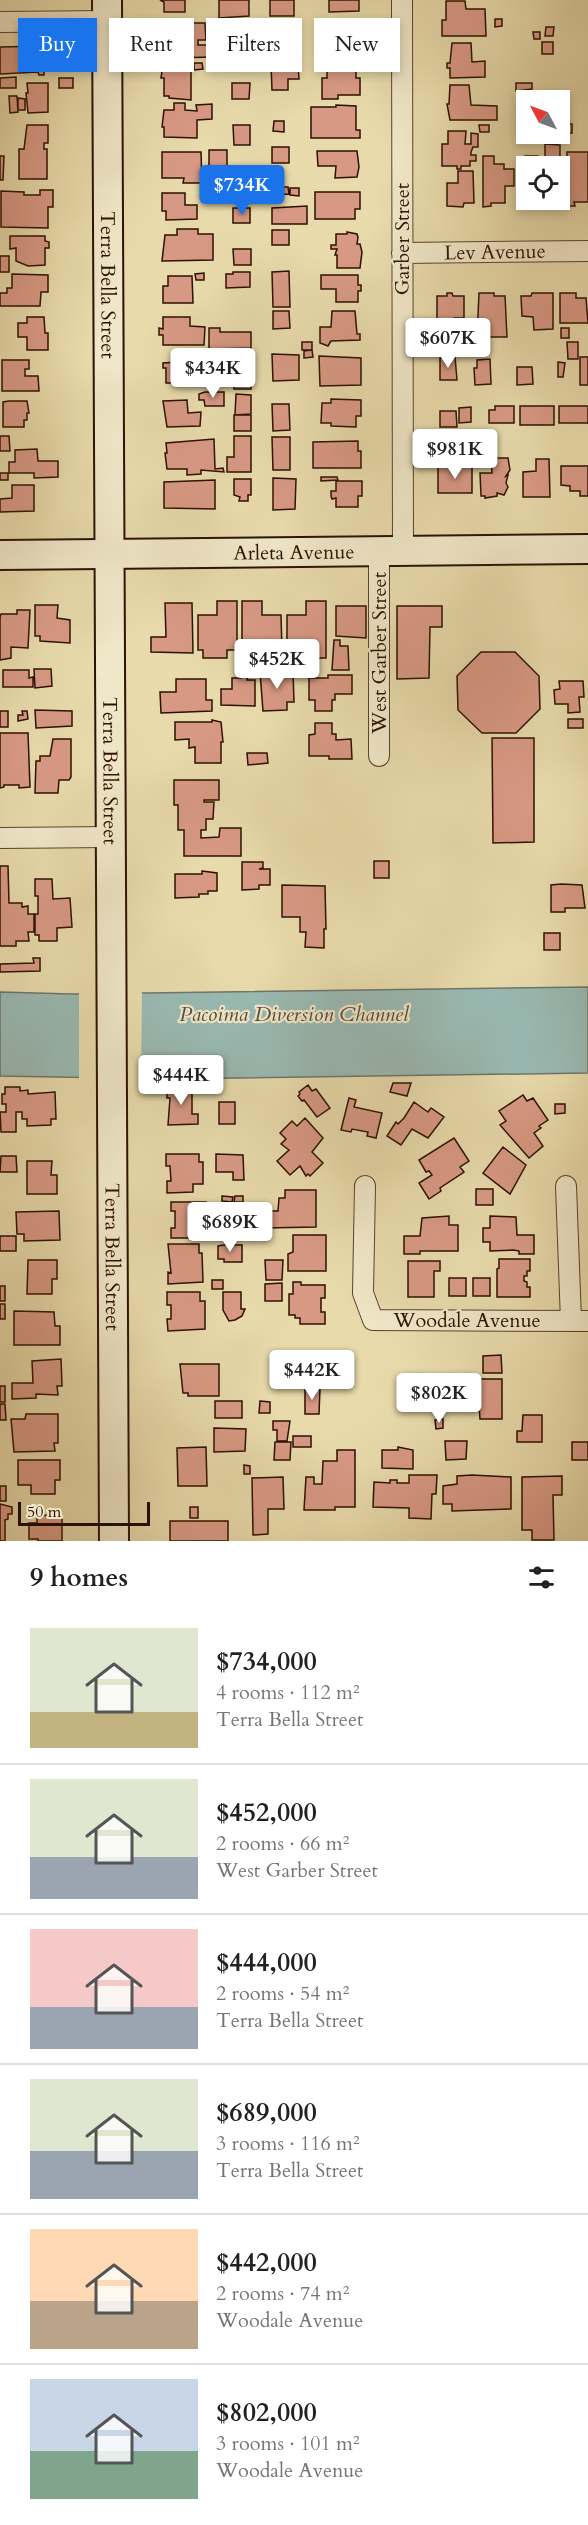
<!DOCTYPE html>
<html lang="en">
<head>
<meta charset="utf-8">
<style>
	:root { --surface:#fff; --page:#f6f6f6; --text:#202124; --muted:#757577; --line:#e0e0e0; --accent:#1a73e8 }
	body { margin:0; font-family:Cardo,serif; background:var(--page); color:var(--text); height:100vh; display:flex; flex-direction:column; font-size:22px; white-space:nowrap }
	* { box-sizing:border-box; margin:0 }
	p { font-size:20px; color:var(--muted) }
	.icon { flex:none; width:33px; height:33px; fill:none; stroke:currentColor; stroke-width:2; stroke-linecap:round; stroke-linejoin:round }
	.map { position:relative; height:1541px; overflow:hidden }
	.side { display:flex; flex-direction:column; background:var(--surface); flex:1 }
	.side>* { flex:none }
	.banner { position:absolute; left:18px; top:18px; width:552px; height:54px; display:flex; gap:12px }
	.needle { width:39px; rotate:311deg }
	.tools { position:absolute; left:516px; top:90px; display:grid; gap:12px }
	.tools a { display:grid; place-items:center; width:54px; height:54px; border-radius:0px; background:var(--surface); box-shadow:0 3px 9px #0003; font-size:30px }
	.scale { position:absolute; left:18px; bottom:15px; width:132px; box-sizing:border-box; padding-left:6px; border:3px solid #2c1100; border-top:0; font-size:16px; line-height:21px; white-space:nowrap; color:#2c1100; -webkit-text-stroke:4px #f0e7c8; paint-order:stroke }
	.price { position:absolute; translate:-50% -51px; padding:0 14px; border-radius:6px; background:#fff; color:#222; font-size:20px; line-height:39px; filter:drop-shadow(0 2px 3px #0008) }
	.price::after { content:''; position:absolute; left:50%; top:36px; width:18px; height:14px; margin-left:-9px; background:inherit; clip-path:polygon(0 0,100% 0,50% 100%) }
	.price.selected { background:var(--accent); color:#fff }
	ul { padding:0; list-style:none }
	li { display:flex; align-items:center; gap:18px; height:150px; padding:0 30px }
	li+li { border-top:2px solid var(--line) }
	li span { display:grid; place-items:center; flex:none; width:168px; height:120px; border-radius:0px; color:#555 }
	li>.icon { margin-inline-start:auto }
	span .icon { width:72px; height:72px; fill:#fffc; stroke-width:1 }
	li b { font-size:26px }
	h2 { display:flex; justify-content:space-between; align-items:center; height:72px; padding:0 30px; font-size:26px }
	.tag { padding:0 21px; border-radius:0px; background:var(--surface); box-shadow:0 3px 9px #0003; font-size:21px; line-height:54px }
	.tag.selected { background:var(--accent); color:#fff }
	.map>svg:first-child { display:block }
</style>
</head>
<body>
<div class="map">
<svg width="588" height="1541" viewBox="0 0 588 1541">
	<rect width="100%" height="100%" fill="#e8daab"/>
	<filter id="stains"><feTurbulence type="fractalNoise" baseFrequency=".00333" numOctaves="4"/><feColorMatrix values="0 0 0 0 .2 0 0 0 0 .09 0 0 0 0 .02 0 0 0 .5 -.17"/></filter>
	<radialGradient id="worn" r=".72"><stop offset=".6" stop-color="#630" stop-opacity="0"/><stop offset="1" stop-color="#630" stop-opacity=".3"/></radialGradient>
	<path fill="#99b9b2" stroke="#6d766b" stroke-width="1.5" d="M588,987V1073L167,1079L0,1076V992L71,994Z"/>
	<path fill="#e8daab" d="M142,989L141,1082L79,1080V991Z"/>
	<path fill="#d89984" stroke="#2c1100" stroke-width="1.5" d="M160,0H185V12H164V2Z
		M219,0H249V16L219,18Z
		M270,0H294V16H270Z
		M329,0H359V11L329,12Z
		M446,1H465L466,9H485L486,36H442V20H446Z
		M495,19H502V26L495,27Z
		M290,21H297L299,38L271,39V22L290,23Z
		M182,23H205L206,40H198V45H213V57L175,58V53H164V43H161V28L182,27Z
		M334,27H360V41H356L357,53H334V41H329V37H334Z
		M546,27H554L553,36H545Z
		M533,32H540V39H534Z
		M241,36H249V61H233L232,42H242Z
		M542,42H553V54H542Z
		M452,43H471L472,62L485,61V77L450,78V68H447V63H450Z
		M45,46L44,75H39L38,72L0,74V47Z
		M278,53H284V61L278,60Z
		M194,63H202L203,69L194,70Z
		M271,64L298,65L299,79H288V90H272Z
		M327,64H345V68H356V78H360V95H338V99H322V78H327Z
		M162,71H191V100L169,98V96H164V78H161Z
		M16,77V88H0V78Z
		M59,78H73V88H59Z
		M27,83H48V112L28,113L26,93H28Z
		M232,83H250L249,99H232Z
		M516,83H532V89L516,91Z
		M450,85H469L471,105L497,106V120H450L447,104H449Z
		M9,96H17L18,112L10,113Z
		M18,98L25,99V110H18Z
		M174,103H185V110L197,111L196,105L212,104V119L197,120V138L164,137V127H162L164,110H174Z
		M336,105L356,106V130H360V138H311V107H336Z
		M274,121H284V132L273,131Z
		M566,124H572V133H566Z
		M27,125H48V143H44V149H47V179H19V149H24Z
		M233,125H250V145H234Z
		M479,125H489V132H480Z
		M448,131H466L465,144H471V133L478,134V147H473L471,152V155H476V161H470V166H461V169H457V166H442V144H448Z
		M547,134H554V141L547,142Z
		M545,144L560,145V162H545Z
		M272,147H289V163H272Z
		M209,150H227V166H250V183H209Z
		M317,151H357L359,167L357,177L335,178L336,166H318Z
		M162,152H201L202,183H183L184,178H162Z
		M567,152H588V202H574L575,206H569L567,203Z
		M0,156H4L3,180H0Z
		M483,156H494V164H504V169H514V186H505V203H491V206L483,207Z
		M525,156H538V166H526V200H551V203L536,206V203H525Z
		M458,171H473L474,203H464L463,207L447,206V183H458Z
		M272,187H288L289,194L272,195Z
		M290,188H299V196L290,195Z
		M40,190H53V207H48V228L1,227V191L24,192V195H40Z
		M315,192H360V209H355V219H315Z
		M162,193H185V205H197V219L166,220V211H162Z
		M307,206V224H272V208Z
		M233,208H250V223H233Z
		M177,229H198V234H213V260L162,261L165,235H177Z
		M272,230H289V245H272Z
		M347,232L357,234L358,237L357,244H360L362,252L360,268H337V255H335L337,249H331V245H336V234H347Z
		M10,236H45V241L49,242V248H45V265L28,266L16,261V248L10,249Z
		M233,249H251V265H234Z
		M0,256H9V272H0Z
		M289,271L290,307H273L272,272Z
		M233,272H250V287L226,288V274H233Z
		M204,273V280H196L195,274Z
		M12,274L48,275V292H41L40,306H0V293H7V288H12Z
		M321,275H358V285H361V291H358V302H336V289H321Z
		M168,276H192L193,303H163V286H168Z
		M447,293H452L453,296H464V318H454V326H437V296H447Z
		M479,293H494V296H505L507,337H477Z
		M532,293H553V329L534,330L533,317L522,316L521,296H531Z
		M560,293H576V298H586L588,323H560Z
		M273,311H289L290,328L273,329Z
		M332,311H355L357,334H360V340L331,341L328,346L320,343V327H331Z
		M27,317H44L45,333H48V350H27V337H18V323H27Z
		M163,317H190V326L205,327L204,345H163V335H159V328L163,329Z
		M470,324L471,336H464L463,325Z
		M209,328H220V332H251V348L209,349Z
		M561,328H569V338H561Z
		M302,342H312V350H302Z
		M567,342H578V359H568Z
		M312,350L313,357L304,358V351Z
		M272,354L299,355V380L273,381Z
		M319,356L361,358V385L320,386Z
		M455,357L457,380H440V358Z
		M580,357H588V385H580Z
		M490,359L491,384L475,385L474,368H477V360Z
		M2,360H29V369H25V376H38L39,391H2Z
		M193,361V383H166V368H163V363Z
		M558,362L565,363L563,377H558Z
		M517,367H532L533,384L517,385Z
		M234,373H251V389H234Z
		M205,392H224V406H205L204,400H199V394Z
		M236,394L251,395V414L235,415Z
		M331,399L361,400V416H356V427L331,426V423H321L322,403H331Z
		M187,400L188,413L201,412L200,426L167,427L163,401Z
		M9,401H27L29,413H27V420H24V427H3V402Z
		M272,404H289L290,430L273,431Z
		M495,406H514V423H489V410H495Z
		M520,406H554V425H520Z
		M559,406H588V423H559Z
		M471,407V422L459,423V408Z
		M440,411H456L457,427H440Z
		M234,415H251V431H234Z
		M0,436H9L10,451H0Z
		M234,436H251V472H227V457H234Z
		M272,437H290V470H273Z
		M214,439L215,469L223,468L224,472L201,470V474L187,475V469H167L165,453H167L166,443Z
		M358,441V451H361V468H313V442Z
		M37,449L38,461H58V477L34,478V473H9V462H15V450Z
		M462,457H470L471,466H463Z
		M491,458H508L510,470L506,476L508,475L506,483L508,487L504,495L497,493V496L485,498V496H481L480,473H492Z
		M536,459H549L550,497H523V472L536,471Z
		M561,466H588V496H580V491H570V486L561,485Z
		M438,467H472V493H438Z
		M0,473H8V480H0Z
		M321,477H337L338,480L321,481Z
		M273,478L296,479L295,509L273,510Z
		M234,479H251V495H248V501H239L240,497L234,495Z
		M215,480V509L164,508V482Z
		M336,481H362V496H358V507H336V498L332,499L331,496V491H336Z
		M12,485H34V511L0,512V499L12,498Z
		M217,601H237V650H227V658H203V650H198V615H217Z
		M242,601H262V615H281L282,650H274V657L251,658V650H242Z
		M306,601H326V658H293L292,650H287V615H306Z
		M165,603H192L193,653L151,652V637H166Z
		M35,605H58L57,618L70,620V643L40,641V636H35Z
		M336,606H366V638L336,636Z
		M397,606H442V627H430L429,678L397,679Z
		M17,610H30L28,648L11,647V658L0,660V617L1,614H17Z
		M334,640H340V646H348L349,670H332Z
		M481,652H515L539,676L540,709L516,733H482L458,710L457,676Z
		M34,669H51L52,686L35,688Z
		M3,670H29V678L33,677V687H3Z
		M241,672H248L247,680H255V706L221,705V689H232V678H241Z
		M260,672H293L294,702H287V710L263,711Z
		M328,675H352V694H335V700H332V711H315V700H309V678H328Z
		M176,679H206V700H212V711L161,713L160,692H176Z
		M559,681H583L584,697H579L580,712L568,713V704H555L554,690L560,689Z
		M35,710L72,711V726L36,728Z
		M0,711H8V727H0Z
		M22,711H27L28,719L18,721V715H23Z
		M568,719H583V728H568Z
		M212,720L221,722L223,742H221V763H195V747L189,748V739L175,740V722H212Z
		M315,723H332V734H336V740L351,739L352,759H329V756H309V735L315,734Z
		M0,733H28L30,787L19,788V785H4V787L0,788Z
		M492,738H534V842L493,843Z
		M53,739H71V777L69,780H59L58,793H35L36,761H40V756H50Z
		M247,753H267L268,763L248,765Z
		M174,780H219V800H204V802H214L213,819H206V830H201V838L219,837L220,828H241V856H184V830H178V805H174Z
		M374,861H389V878H374Z
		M242,862H263V868L259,869H270V885H259V889L242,890Z
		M0,866H8L9,903H22V907L28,906V914H34V932H28L29,941H16V946H0Z
		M202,871L217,873V891H208V894H199V897L175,898V874H202Z
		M35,879H52L53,899L70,898L72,927L57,928V941H39V935H35V914H38V896H35Z
		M561,884L582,885L585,908H565V912H551V885Z
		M282,885L325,886L326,929H324V948L305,947L306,932H300V917H282Z
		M544,933H560V950H544Z
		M33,958H40V971L0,972V964L34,963Z
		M393,1083H411L407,1096L390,1092Z
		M308,1085L312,1091L316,1089L330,1108L317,1117L304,1100L302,1101L298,1096L300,1094L299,1092Z
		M172,1086L192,1087V1114H198V1124L168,1125L170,1098H167V1087Z
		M5,1087H20V1091L28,1090V1094L55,1092L56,1119H51V1125L27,1126V1119H22V1112H16V1132H1L0,1112H6V1104H2V1094H5Z
		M523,1095L527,1101L533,1098L548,1120L539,1126L541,1128L534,1133L543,1146L529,1158L500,1125L506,1121L499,1111Z
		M349,1098L356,1100L354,1107L382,1113L376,1138L367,1136L368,1132L352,1129L351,1132L341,1130Z
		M219,1102H235V1124H219Z
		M414,1102L428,1112L431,1108L444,1117L428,1138L412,1129L401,1145L387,1136L396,1122L398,1124L404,1118Z
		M555,1104H565V1113L555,1114Z
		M305,1118L323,1138L312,1152L323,1163L310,1176L308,1174L306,1176L300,1166L290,1175L277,1161L289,1150L281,1144L286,1139L280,1133L292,1121L297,1126Z
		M454,1138L469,1161L460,1167L464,1172L440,1188L441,1191L429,1199L419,1183L432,1175L429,1171L426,1172L419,1160Z
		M503,1147L526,1165L510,1194L483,1173Z
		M166,1154H199V1162H203V1184H193V1192L167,1193V1181H171L170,1166H166Z
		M216,1154L243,1155L244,1180H233V1172H216Z
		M1,1156H16L17,1172H0Z
		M27,1161H52L51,1175H57V1194H27Z
		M476,1189H493V1205H476Z
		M285,1190H316V1227L264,1228V1211H278L279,1198H285Z
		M222,1196L233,1197L232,1202L222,1201Z
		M235,1196H243V1202H234Z
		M171,1202H206L204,1238H171V1228H175V1211H171Z
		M59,1211L60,1240L24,1241V1234H17L16,1212Z
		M449,1216V1225H458V1251H420V1254H404V1236H420L422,1218Z
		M490,1216L516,1217L517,1235H534V1254H519V1251L514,1250L490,1251V1242H483V1228H490Z
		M241,1221L242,1237H224V1222Z
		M293,1235H326V1271H288V1254L293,1252Z
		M0,1236H16V1251H0Z
		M168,1244H199V1253H202L203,1282L168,1284V1272L171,1273Z
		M224,1245H242V1262H224V1259H218V1246Z
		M499,1259H530V1271H527V1276H524V1281L527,1282V1287H530V1297H497V1269L499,1268Z
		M28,1260H57V1279H52V1294H27Z
		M265,1260H283L282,1280H266Z
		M408,1261H440V1271H434V1297H408Z
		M449,1278H466V1296H449Z
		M473,1278H490V1296H473Z
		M212,1280H223V1289H212Z
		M293,1282H301V1285H325V1298H321V1312H325V1324H300V1318H295V1315H289V1294H293Z
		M282,1283V1301H265V1284Z
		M0,1286H5V1301H0Z
		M167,1292H200V1301H205V1329L168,1331L167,1319H171V1305H167Z
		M223,1292H241V1309H245L242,1316L235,1320L229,1321L223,1310Z
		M0,1304H5V1319H0Z
		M14,1311L54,1312L55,1326H60V1345H14Z
		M501,1355L502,1373H483V1356Z
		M61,1359L62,1386H57L58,1395L36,1394V1398L12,1399V1383H33L32,1361Z
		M180,1364H219V1396H188V1393H183Z
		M344,1379H351V1386H344Z
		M477,1379H502V1419H480Z
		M0,1386H5V1402H0Z
		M305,1387L320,1388L319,1414H305Z
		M215,1401H242V1418H215Z
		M260,1401L270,1402V1413H259Z
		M0,1404H5L6,1420H0Z
		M26,1414H58V1443H54L55,1451L14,1452L11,1419H25Z
		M523,1415H542V1442H517V1431H522Z
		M443,1419V1428L436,1429L435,1420Z
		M273,1421H290L287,1441H277V1430H273Z
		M214,1428L246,1429L245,1451L214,1452Z
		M293,1436H311V1447H293Z
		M445,1441H467L466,1459L446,1460Z
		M275,1442H291L290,1460H274Z
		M572,1442H588V1460H572Z
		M206,1447L207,1486H178L177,1448Z
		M398,1447L413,1450V1469L382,1468V1450H398Z
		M337,1450H355V1507H335V1510H304L306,1477H314V1484H322L323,1461H337Z
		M18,1460H60V1480H55V1494H31V1485H18Z
		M244,1465L250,1466V1474H244Z
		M409,1475H437L436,1494H432L431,1519L409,1518V1508L373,1507L374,1482L390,1483V1480H397V1483H409Z
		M472,1475L511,1477V1509L452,1511V1504H443V1486L457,1484V1476Z
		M562,1476V1495H553L554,1540H532V1530H522V1477Z
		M283,1477L284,1509H268V1534L253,1535L252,1478Z
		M0,1486H6V1501H0Z
		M0,1504L12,1507V1514H8V1519L5,1520V1541H0Z
		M190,1507H198V1518H190Z
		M42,1515L62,1517V1541H38V1539H29V1523H37V1517Z
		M170,1521H228V1541H170Z"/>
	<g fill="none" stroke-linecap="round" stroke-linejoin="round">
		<g stroke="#5b432b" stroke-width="22">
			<path id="minor" d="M402,0L403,550
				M0,22L108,21
				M402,253L588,251
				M379,756V551
				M0,838L111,837
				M365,1186L363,1293L373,1320L588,1321
				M566,1186L571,1321"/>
		</g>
		<g stroke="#2c1100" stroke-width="32">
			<g id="secondary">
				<path id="s1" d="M107,0L114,1541"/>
				<path id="s2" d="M0,555L588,549"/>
			</g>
		</g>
		<use href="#minor" stroke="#f0e7c8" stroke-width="20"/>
		<use href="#secondary" stroke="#f0e7c8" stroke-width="28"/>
	</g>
	<g text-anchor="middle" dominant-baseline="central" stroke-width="4.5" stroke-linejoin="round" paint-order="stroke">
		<g font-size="20" fill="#2c1100" stroke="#f0e7c8">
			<text transform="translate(402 239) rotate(-90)">Garber Street</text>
			<text transform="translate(495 252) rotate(-1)">Lev Avenue</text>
			<text stroke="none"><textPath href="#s1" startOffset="285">Terra Bella Street</textPath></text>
			<text stroke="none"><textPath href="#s2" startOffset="294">Arleta Avenue</textPath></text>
			<text transform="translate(379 653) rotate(-90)">West Garber Street</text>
			<text stroke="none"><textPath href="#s1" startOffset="771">Terra Bella Street</textPath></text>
			<text stroke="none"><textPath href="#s1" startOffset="1257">Terra Bella Street</textPath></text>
			<text x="467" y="1320">Woodale Avenue</text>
		</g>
		<g font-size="21" font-style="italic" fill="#524c3e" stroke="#f0e7c8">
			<text x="294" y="1014">Pacoima Diversion Channel</text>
		</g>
	</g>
	<rect width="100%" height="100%" filter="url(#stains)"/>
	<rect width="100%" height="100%" fill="url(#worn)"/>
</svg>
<div class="tools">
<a><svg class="needle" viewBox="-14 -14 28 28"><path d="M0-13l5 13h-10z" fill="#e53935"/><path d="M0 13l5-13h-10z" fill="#757577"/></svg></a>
<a><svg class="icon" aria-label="locate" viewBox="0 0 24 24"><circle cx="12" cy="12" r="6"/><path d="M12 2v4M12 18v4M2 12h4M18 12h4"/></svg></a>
</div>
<div class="scale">50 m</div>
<b class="price selected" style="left:242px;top:216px">$734K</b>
<b class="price" style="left:448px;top:369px">$607K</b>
<b class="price" style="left:213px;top:399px">$434K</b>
<b class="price" style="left:455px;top:480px">$981K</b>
<b class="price" style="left:277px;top:690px">$452K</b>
<b class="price" style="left:181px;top:1106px">$444K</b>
<b class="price" style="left:230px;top:1253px">$689K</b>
<b class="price" style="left:312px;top:1401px">$442K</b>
<b class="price" style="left:439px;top:1424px">$802K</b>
<div class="banner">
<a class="tag selected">Buy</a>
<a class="tag">Rent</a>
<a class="tag">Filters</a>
<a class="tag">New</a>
</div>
</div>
<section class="side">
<h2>9 homes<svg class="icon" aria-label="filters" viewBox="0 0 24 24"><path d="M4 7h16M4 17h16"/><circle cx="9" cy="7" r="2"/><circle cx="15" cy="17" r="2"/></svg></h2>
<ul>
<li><span style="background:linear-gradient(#dfe7d0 70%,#c2b280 0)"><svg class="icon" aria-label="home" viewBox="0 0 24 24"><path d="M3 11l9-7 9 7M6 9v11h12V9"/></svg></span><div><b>$734,000</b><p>4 rooms · 112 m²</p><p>Terra Bella Street</p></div></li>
<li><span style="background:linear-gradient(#dfe7d0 65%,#9aa5b1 0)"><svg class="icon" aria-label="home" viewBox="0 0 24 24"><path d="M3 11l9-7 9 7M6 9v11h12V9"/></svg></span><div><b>$452,000</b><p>2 rooms · 66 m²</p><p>West Garber Street</p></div></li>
<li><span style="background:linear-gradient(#f6c9c9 65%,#9aa5b1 0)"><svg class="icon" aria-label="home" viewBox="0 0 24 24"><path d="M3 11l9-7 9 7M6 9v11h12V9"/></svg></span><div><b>$444,000</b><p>2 rooms · 54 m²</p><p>Terra Bella Street</p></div></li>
<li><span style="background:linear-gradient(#dfe7d0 60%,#9aa5b1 0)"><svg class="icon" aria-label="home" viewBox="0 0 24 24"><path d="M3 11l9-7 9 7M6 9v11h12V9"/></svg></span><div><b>$689,000</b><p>3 rooms · 116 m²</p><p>Terra Bella Street</p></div></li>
<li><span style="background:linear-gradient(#ffd9b3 60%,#b9a48a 0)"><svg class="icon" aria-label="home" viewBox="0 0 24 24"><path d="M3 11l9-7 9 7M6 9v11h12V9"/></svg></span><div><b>$442,000</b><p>2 rooms · 74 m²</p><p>Woodale Avenue</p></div></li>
<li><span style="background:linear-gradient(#c9d6e8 60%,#7fa58c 0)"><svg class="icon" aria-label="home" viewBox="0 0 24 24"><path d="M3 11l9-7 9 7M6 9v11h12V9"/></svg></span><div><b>$802,000</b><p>3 rooms · 101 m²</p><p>Woodale Avenue</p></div></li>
</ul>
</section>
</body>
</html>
